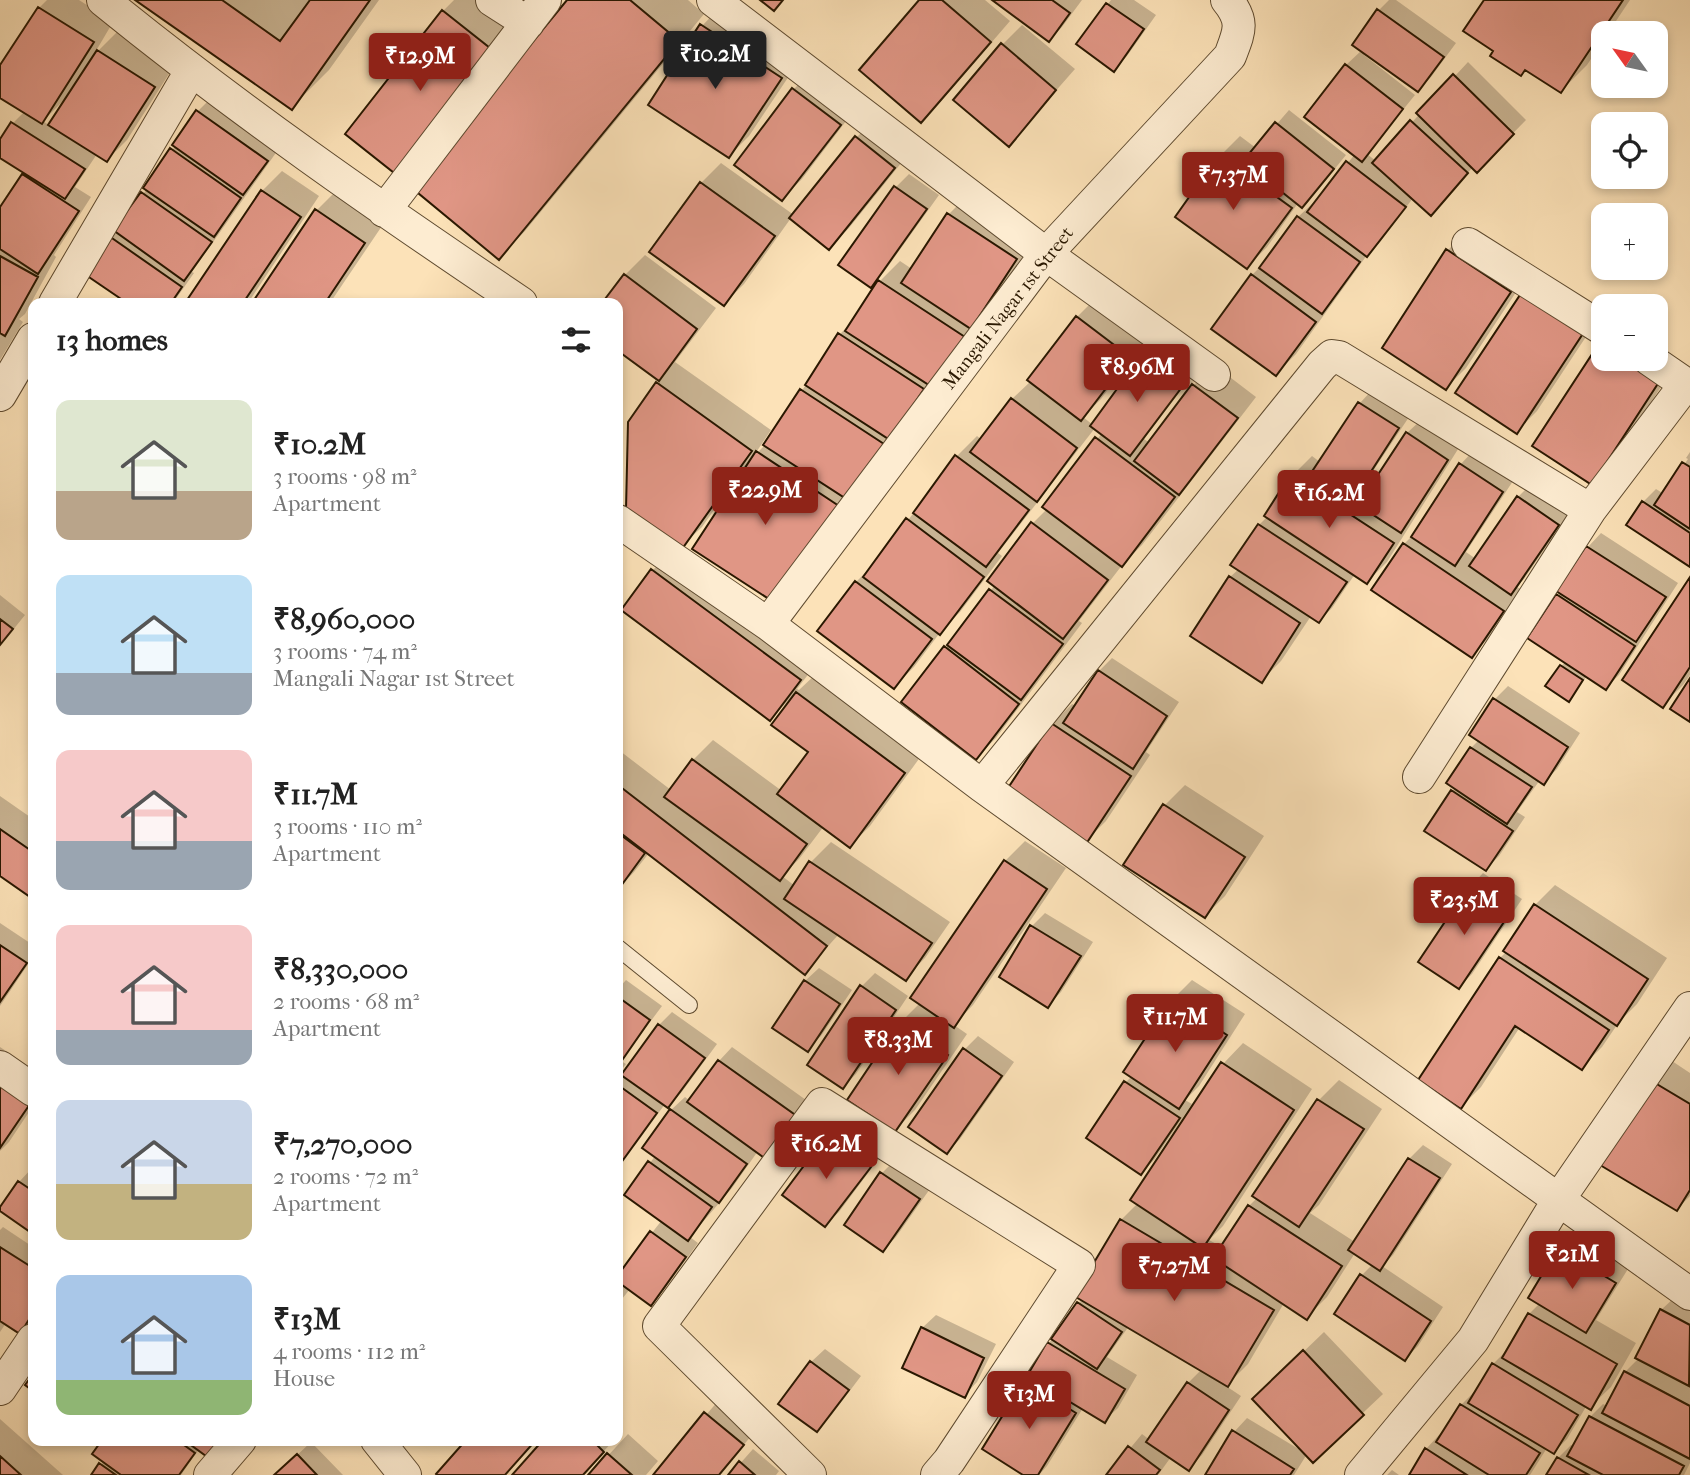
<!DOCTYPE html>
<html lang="en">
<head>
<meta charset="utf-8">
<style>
	:root { --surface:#fff; --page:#f2f2f2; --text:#222; --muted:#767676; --accent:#8f2418 }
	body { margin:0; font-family:"IM FELL French Canon",serif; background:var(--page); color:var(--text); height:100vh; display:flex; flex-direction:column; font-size:26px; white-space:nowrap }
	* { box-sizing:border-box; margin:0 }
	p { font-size:23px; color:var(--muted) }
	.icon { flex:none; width:38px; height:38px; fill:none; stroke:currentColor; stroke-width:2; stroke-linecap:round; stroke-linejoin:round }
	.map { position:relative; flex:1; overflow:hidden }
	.sheet { position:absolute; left:28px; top:298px; width:595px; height:1148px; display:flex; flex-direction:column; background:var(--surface); border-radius:14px; box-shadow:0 4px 10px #0003 }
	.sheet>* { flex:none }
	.needle { width:46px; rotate:303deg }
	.buttons { position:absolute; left:1591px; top:21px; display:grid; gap:14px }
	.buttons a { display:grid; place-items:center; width:77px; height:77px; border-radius:14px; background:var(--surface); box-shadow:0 4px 10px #0003; font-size:35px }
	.price { position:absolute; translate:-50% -60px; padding:0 16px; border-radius:7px; background:var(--accent); color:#fff; font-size:23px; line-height:46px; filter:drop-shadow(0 2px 4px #0008) }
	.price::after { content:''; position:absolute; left:50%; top:42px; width:21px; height:16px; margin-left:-10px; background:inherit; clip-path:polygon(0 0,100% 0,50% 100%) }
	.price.on { background:#222; color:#fff }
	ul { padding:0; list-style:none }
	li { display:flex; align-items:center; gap:21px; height:175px; padding:0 28px }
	li span { display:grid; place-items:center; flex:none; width:196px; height:140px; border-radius:14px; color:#555 }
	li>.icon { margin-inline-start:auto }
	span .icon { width:84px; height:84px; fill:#fffc; stroke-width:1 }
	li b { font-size:30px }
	h2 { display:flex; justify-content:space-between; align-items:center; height:84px; padding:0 28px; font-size:30px }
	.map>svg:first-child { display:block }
</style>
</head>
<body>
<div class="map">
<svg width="1690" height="1475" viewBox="0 0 1690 1475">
	<rect width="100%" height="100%" fill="#fce2b8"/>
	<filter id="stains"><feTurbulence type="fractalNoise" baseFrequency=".00286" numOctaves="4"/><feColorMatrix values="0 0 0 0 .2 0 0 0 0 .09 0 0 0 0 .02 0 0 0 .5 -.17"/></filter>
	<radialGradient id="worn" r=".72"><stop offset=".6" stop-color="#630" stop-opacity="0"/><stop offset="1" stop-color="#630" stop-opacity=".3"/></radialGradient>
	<path fill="#0003" fill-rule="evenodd" d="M47,0H79L113,22L93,56L118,31L174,66L127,140L107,160L97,154L75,187L91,197L54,255L56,257L25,314L19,319L23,322L0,360V210L25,172L0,156V143L12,124L25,111L0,96V69L39,8ZM66,98L50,126L43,121Z
		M138,0H379L329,70L291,108Z
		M454,0H475L514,31L418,154L443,11Z
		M570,0H688L704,14L525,231L499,258Z
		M921,0H985L1010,21L941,101L921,121Z
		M994,0H1082L1062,27L1049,40Z
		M1111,0H1134L1156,15L1127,56L1114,69L1078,44Z
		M1389,0H1396L1456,43L1431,77L1418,90L1365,53L1364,55L1415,95L1367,154L1376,161L1468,62L1526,120L1477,170L1473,167L1444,200L1413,198L1380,242L1367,255L1296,354L1276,374L1252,275L1265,262L1298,217L1312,204L1314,206L1355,154L1346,65L1362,50L1354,45L1379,10Z
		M1486,0H1630L1608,33H1603V41L1587,65L1561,91L1495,51Z
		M722,5L801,58L749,136L729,156L702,26Z
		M1022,25L1075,69L1009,144L1002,45Z
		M814,69L859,104L802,179L782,199L736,164L794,89Z
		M211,98L280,147L192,272L194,273L173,303H130L110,237L147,189L198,111Z
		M1289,110L1346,155L1315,193L1302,206L1298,203L1267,247L1247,267L1220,156L1240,136L1256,148Z
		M877,117L914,147L849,228L829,248L791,218L744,284L724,304L652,252L701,183L721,163L794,215L857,137Z
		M282,171L319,196L248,303H187L262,191Z
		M909,174L939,195L884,272L870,285L841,264L896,187Z
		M336,191L384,223L330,303H254L316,211Z
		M969,194L1035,238L991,307L795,581L740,473L702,527L681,547L658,383L661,380L618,348V303L625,275L645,255L716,308L675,362L771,430L757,451L758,452L766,444L840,334L855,319L880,281L900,261L912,269L949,214Z
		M1468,230L1530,271L1466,368L1446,388L1448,250Z
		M1543,273L1603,311L1537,411L1517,431L1523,293Z
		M1097,297L1148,336L1101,399L1083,417L1093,425L1146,353L1159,340L1197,369L1144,439L1150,443L1194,385L1214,365L1256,397L1142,545L1123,564L1079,621L1082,623L996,738L976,758L946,648L995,585L1032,524L1047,509L1045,507L1102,433L1095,428L998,553L1002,556L960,612L942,630L914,667L894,687L856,582L876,562L957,456L977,436L982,440L1012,399L1031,381L1077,317Z
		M1603,359L1678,361L1611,463L1591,483Z
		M1373,389L1411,414L1361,489L1368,493L1407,433L1421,420L1460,446L1387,562L1367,582L1355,574L1332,608L1319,621L1311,616L1281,661L1261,681L1230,577L1239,569L1259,525L1267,517L1292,476L1312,456L1320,462L1360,403Z
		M1473,451L1515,478L1466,552L1476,559L1518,497L1531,484L1571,511L1524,579L1517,587L1522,590L1491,636L1471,656L1404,544L1416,532L1460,465Z
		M1690,452V565L1643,502L1656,489L1664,494L1688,459L1686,458Z
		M1601,533L1678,583L1619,675L1606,688L1587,676L1569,700L1561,666L1566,662L1529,638L1561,592L1559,590L1588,547Z
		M673,550L820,659L797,689L799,690L817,673L924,752L870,826L850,846L824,826L799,859L782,876L795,886L811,862L831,842L950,922L925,958L905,978L839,934L804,973L649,853L634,872L618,889V754L620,751L671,790L693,760L713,740L782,791L810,751L789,700L770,719L623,609L653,570Z
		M1690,579V675L1683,685L1663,705Z
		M0,595L25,615L0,646Z
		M1112,658L1179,702L1146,752L1150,755L1106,821L1086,841L1052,724L1072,704L1076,706L1099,671Z
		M1508,686L1580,733L1557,769L1544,782L1540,780L1517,812L1525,817L1499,856L1486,869L1452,791L1456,788L1449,783L1471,748L1479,740L1495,699Z
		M1185,785L1264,836L1225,896L1205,916L1125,864L1165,805Z
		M0,796L33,819V897L0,874Z
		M1025,841L1066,868L973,1005L954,1025L967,1034L915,1110L895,1130L901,1022L920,1003L913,998L1005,861Z
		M1483,873L1522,899L1472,974L1459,987L1470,887Z
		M1555,885L1667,958L1637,1004L1619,1022L1602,1047L1582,1067L1520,1027L1481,1087L1461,1107L1500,958L1507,951L1535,905Z
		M1045,913L1093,942L1061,992L1048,1006L1032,926Z
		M0,923L33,945V957L0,1006Z
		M819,968L852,990L821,1036L807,1049L805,981Z
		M618,970L623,974L618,981Z
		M875,973L908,996L856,1074L843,1087L862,986Z
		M626,980L662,1006L621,1061L626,1064L618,1074L620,1076L659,1025L672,1012L717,1044L681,1093L668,1106L665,1104L636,1144L622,1157L618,1154V989Z
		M1192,980L1245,1014L1199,1086L1185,1100L1192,1104L1154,1160L1141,1173L1126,1082L1132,1076L1172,1000Z
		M978,1036L1014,1062L960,1139L947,1152L965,1049Z
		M1243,1043L1312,1089L1223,1226L1209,1240L1222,1247L1249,1206L1257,1198L1255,1196L1319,1100L1339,1080L1382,1109L1319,1205L1310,1213L1355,1242L1409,1159L1423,1145L1452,1164L1393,1255L1382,1266L1443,1307L1418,1346L1405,1359L1336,1314L1362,1275L1373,1264L1355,1253L1327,1297L1307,1317L1284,1303L1248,1364L1226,1386L1241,1396L1202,1455L1189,1468L1171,1457L1158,1475H1108L1142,1434L1150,1440L1188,1383L1202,1369L1129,1326L1107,1357L1137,1375L1118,1408L1104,1421L1083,1408L1047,1466L1039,1475H1026L1025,1382L1030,1376L1049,1343L1082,1299L1121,1220L1138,1203L1223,1064Z
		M0,1047L33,1069V1106L9,1142L0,1151Z
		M732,1047L813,1105L758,1151L732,1188L690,1237L698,1243L664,1290L651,1304L630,1289L618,1304V1276L662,1220L626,1194L656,1155L671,1110L685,1097L690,1101L719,1061Z
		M1672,1061L1690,1073V1196L1677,1209L1602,1164Z
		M842,1123L883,1153L839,1212L825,1225L785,1195L829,1136Z
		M895,1160L932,1186L896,1237L883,1250L846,1225L882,1173Z
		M32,1168L33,1169V1232L0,1210L19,1182Z
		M3,1227L33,1247V1318L20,1332L6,1323L0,1332V1230Z
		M1573,1235L1628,1269L1596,1320L1636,1343L1611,1387L1590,1407L1587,1405L1567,1439L1554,1452L1547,1448L1530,1475H1411L1426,1449L1439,1435L1441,1437L1461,1405L1475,1391L1476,1392L1493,1364L1506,1351L1529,1314L1540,1303L1530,1297L1559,1249Z
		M1675,1297L1690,1305V1383L1688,1385L1690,1386V1463L1684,1475H1548L1558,1458L1571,1445L1574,1446L1590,1417L1603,1404L1607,1406L1625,1372L1639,1358L1661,1310Z
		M936,1315L996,1344L977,1382L964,1396L922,1328Z
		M1324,1332L1383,1394L1313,1460L1275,1379Z
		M825,1349L861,1376L830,1417L816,1430L811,1362Z
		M719,1400L756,1430L719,1475H654Z
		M1247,1418L1307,1454L1294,1475H1207L1234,1432Z
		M0,1419L63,1475H0Z
		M628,1434L658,1461L646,1475H590Z
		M104,1440H238L199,1449L181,1475H93L104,1461Z
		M546,1440H614L582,1475H514Z
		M311,1442L343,1475H276Z
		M753,1449L779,1471L776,1475H730Z
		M1392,1470L1399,1475H1387Z"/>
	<path fill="#e09685" stroke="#2a1801" stroke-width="2" d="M135,0H222L280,41L310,0H370L292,110Z
		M567,0H630L679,41L499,260L412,188Z
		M760,0H783L774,11Z
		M919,0H942L991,42L921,123L859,70Z
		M992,0H1052L1070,13L1049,42Z
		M1484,0H1623L1561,93L1525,70L1521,76L1490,56L1493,51L1463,31Z
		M1106,3L1144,29L1114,72L1076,44Z
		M38,7L94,42L42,124L0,98V65Z
		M1377,9L1444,57L1418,92L1352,45Z
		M442,10L495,52L398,176L345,134Z
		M700,24L782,78L729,158L648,105Z
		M1001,43L1056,90L1009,147L953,100Z
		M97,50L155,87L107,162L48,125Z
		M1345,64L1403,109L1362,162L1304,117Z
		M1453,74L1514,134L1477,173L1416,113Z
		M792,88L841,125L782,201L734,165Z
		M196,110L268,161L243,195L172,145Z
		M1410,120L1468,173L1431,216L1372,163Z
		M11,122L85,169L65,199L0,158V139Z
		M1275,122L1334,169L1302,208L1243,161Z
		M855,136L895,168L829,250L789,218Z
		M170,148L241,198L214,237L143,188Z
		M1219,155L1292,208L1247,269L1175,217Z
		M1346,161L1406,207L1367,257L1307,212Z
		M22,174L79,211L38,274L0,249V207Z
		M700,182L775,236L724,306L649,252Z
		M894,186L927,209L871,288L838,265Z
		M261,190L301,217L243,303H185Z
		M141,192L212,242L184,281L113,230Z
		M315,209L365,243L325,303H252Z
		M947,213L1017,259L971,329L901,283Z
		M1297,216L1360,262L1322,314L1259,268Z
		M109,236L182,287L171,303H127L83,273Z
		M1446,249L1511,292L1446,390L1382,348Z
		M0,256L38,277L5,336L0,333Z
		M624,274L697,329L659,381L618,351V303H602Z
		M1251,274L1316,322L1276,376L1211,329Z
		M878,280L965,337L932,387L845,331Z
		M1522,292L1584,332L1517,434L1455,393Z
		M1076,316L1130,357L1081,421L1027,380Z
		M838,333L924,389L890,440L805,385Z
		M1600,342L1603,344V359H1625L1659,382L1592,485L1532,446Z
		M1144,352L1185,383L1130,456L1090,426Z
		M656,382L752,451L682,549L626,509L628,422Z
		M1192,384L1238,418L1179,495L1134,461Z
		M800,389L884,444L848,500L763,445Z
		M1011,398L1077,448L1037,502L970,452Z
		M1358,402L1399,428L1352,501L1311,473Z
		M1406,432L1448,460L1401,533L1358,505Z
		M1095,437L1175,497L1122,567L1042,507Z
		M756,451L839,506L775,603L692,549Z
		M955,455L1029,510L986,567L913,513Z
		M1682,462L1690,467V529L1654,505Z
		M1459,463L1503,492L1455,566L1411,537Z
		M1290,475L1394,543L1367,584L1264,516Z
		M1517,496L1559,525L1511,595L1469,566Z
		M1642,501L1690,533V567L1626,525Z
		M906,518L984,577L940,635L863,577Z
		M1031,522L1108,580L1063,639L987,581Z
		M1258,524L1347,582L1319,623L1230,565Z
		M1403,543L1504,611L1472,658L1371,590Z
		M1586,546L1666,597L1636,642L1556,591Z
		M651,569L801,680L770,721L621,610Z
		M1229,576L1300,623L1262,683L1190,636Z
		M1690,577V667L1663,708L1622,680Z
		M855,581L932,639L894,689L817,631Z
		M989,589L1063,644L1021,700L947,645Z
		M1556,594L1635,646L1606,690L1527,638Z
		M0,619L13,629L0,645Z
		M944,646L1019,704L976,760L901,702Z
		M1560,665L1583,680L1569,702L1545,686Z
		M1098,670L1167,716L1133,769L1063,723Z
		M1690,678V722L1670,709Z
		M796,692L905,773L850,848L777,794L808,752L771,725Z
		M1493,698L1568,747L1544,785L1469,735Z
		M1051,723L1131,776L1086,844L1006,791Z
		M1470,747L1532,787L1507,824L1446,783Z
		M692,759L807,844L780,881L664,797Z
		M618,785L827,946L805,975L618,831Z
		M1451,790L1513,831L1486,871L1424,831Z
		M1163,804L1245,857L1205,918L1123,865Z
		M0,829L33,852V899L0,876Z
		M618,833L645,853L618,890Z
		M1004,860L1047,889L954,1028L910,998Z
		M809,861L932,943L906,981L784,899Z
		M1469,886L1510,913L1459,989L1418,962Z
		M1534,904L1648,979L1617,1026L1503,951Z
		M1030,925L1081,956L1048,1008L999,977Z
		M0,945L27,963L0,1002Z
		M1499,957L1609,1030L1582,1070L1515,1026L1461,1109L1418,1080Z
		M804,980L840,1004L808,1052L772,1028Z
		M860,985L896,1010L843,1089L807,1065Z
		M618,997L650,1020L618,1066Z
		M1171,999L1227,1035L1179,1109L1123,1072Z
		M900,1021L948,1055L895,1132L847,1100Z
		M658,1024L705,1058L668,1108L621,1075Z
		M963,1048L1002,1076L947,1154L908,1127Z
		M718,1060L801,1119L770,1162L687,1102Z
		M1221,1062L1294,1110L1203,1248L1130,1200Z
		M0,1080L32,1101L0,1148Z
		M1650,1080L1690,1104V1190L1677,1211L1600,1165Z
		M1124,1081L1180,1118L1141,1175L1086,1138Z
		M618,1085L657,1113L623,1160L618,1156Z
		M1317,1099L1364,1129L1299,1227L1252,1196Z
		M670,1109L747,1164L719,1203L642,1148Z
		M827,1135L871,1167L825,1227L782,1195Z
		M1408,1158L1440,1178L1380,1271L1348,1250Z
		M648,1161L712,1207L688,1241L624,1195Z
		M880,1172L920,1199L883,1252L844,1225Z
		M18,1181L33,1191V1234L0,1211V1207Z
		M1248,1205L1342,1266L1307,1320L1213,1258Z
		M1120,1219L1274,1310L1228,1387L1074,1296Z
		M650,1231L686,1257L651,1306L618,1282V1275Z
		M0,1247L33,1268V1313L20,1334L0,1321Z
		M1558,1248L1616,1283L1586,1333L1528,1298Z
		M1360,1274L1431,1321L1405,1361L1334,1314Z
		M1077,1302L1122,1332L1097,1369L1051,1339Z
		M1660,1309L1690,1325L1689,1386L1635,1358Z
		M1528,1313L1617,1364L1591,1410L1502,1358Z
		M921,1327L984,1358L965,1398L902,1368Z
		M1047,1342L1125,1389L1105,1423L1027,1376Z
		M1303,1350L1364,1415L1313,1463L1252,1399Z
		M810,1361L849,1390L817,1432L778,1404Z
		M1492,1363L1578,1415L1554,1454L1468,1403Z
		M1624,1371L1690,1406V1459L1602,1413Z
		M33,1374V1391L25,1385Z
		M1024,1381L1076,1413L1038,1475H1023L982,1449Z
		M1187,1382L1229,1410L1189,1471L1146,1442Z
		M1460,1404L1540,1453L1526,1475H1489L1436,1442Z
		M704,1412L744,1445L719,1475H653Z
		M1589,1416L1684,1466L1679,1475H1603L1567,1456Z
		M1232,1430L1294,1469L1290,1475H1205Z
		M102,1440H177L195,1453L179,1475H121L92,1454Z
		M184,1440H234L217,1464Z
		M466,1440H536L505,1475H437L436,1474Z
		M543,1440H592L604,1452L583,1475H512Z
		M1128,1446L1160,1470L1156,1475H1106Z
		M1425,1448L1467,1475H1409Z
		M607,1453L632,1475H588Z
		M297,1454L317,1475H274Z
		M0,1456L21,1475H0Z
		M1557,1457L1589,1475H1546Z
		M739,1461L755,1475H728Z
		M99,1463L116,1475H91Z"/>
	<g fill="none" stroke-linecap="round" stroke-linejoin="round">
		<g stroke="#5e4a2f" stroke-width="18">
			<path id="lane" d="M618,948L689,1005"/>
		</g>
		<g stroke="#5e4a2f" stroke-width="34">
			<path id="street" d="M103,0C237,109 378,207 521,303
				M492,0L528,23
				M713,0L1046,254L1214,375
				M384,211L545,0
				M1468,244L1603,329
				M55,303L191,71
				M0,395L33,339
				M618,521L768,624L982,786L1690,1294
				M768,624L1046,254L1230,56C1239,32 1245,22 1227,0
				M1419,777L1590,510L1679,393L1681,381L1649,359
				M982,786L1322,365L1332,356L1339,357L1590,510
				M0,1067L33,1090
				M0,1389L33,1340
				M377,1440L405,1475
				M210,1475L240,1440
				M810,1475L659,1326L822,1104L1079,1265L949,1461L937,1475
				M1361,1475L1473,1340L1559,1199L1690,1008"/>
		</g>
		<use href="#lane" stroke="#fdecd1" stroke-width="16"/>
		<use href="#street" stroke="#fdecd1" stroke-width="32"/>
	</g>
	<g text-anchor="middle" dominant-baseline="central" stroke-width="7" stroke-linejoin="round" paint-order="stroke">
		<g font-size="19" fill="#2a1801" stroke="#fdecd1">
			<text transform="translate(1008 308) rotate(-52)">Mangali Nagar 1st Street</text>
		</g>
	</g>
	<rect width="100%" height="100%" filter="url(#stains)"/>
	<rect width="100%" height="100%" fill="url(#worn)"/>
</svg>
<div class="buttons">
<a><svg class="needle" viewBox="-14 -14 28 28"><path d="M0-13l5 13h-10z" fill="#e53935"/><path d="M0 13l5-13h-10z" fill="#767676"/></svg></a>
<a><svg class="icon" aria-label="locate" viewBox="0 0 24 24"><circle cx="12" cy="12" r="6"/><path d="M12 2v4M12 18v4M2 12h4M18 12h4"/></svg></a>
<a>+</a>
<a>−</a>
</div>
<b class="price on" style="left:715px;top:91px">₹10.2M</b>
<b class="price" style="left:420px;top:93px">₹12.9M</b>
<b class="price" style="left:1233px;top:212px">₹7.37M</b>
<b class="price" style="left:1137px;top:404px">₹8.96M</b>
<b class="price" style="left:765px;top:527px">₹22.9M</b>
<b class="price" style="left:1329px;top:530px">₹16.2M</b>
<b class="price" style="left:1464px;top:937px">₹23.5M</b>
<b class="price" style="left:1175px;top:1054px">₹11.7M</b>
<b class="price" style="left:898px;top:1077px">₹8.33M</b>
<b class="price" style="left:826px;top:1181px">₹16.2M</b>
<b class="price" style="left:1572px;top:1291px">₹21M</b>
<b class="price" style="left:1174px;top:1303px">₹7.27M</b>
<b class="price" style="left:1029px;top:1431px">₹13M</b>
<section class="sheet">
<h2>13 homes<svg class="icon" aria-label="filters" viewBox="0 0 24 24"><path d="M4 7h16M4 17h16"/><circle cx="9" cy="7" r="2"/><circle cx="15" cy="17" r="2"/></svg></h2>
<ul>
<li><span style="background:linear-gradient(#dfe7d0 65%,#b9a48a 0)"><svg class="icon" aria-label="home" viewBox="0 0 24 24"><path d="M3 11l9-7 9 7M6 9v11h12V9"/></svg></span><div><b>₹10.2M</b><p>3 rooms · 98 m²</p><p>Apartment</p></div></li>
<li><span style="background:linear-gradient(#bfe0f5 70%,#9aa5b1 0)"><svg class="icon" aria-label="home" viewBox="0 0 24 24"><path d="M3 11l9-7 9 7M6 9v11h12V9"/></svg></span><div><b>₹8,960,000</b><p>3 rooms · 74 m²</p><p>Mangali Nagar 1st Street</p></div></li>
<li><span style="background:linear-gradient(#f6c9c9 65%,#9aa5b1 0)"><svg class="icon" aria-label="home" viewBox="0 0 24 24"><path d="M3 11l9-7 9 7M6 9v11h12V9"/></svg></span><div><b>₹11.7M</b><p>3 rooms · 110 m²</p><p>Apartment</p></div></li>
<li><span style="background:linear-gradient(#f6c9c9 75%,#9aa5b1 0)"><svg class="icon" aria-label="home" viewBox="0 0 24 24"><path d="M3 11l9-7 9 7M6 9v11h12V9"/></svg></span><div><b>₹8,330,000</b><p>2 rooms · 68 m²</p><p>Apartment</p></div></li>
<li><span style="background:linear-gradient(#c9d6e8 60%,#c2b280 0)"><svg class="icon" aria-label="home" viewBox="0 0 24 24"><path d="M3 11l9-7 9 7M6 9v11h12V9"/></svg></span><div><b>₹7,270,000</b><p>2 rooms · 72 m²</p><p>Apartment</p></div></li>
<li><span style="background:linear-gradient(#a9c7e8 75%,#8fb573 0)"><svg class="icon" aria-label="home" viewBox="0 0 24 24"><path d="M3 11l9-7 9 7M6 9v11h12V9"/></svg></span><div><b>₹13M</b><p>4 rooms · 112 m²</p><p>House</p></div></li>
</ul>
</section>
</div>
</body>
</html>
